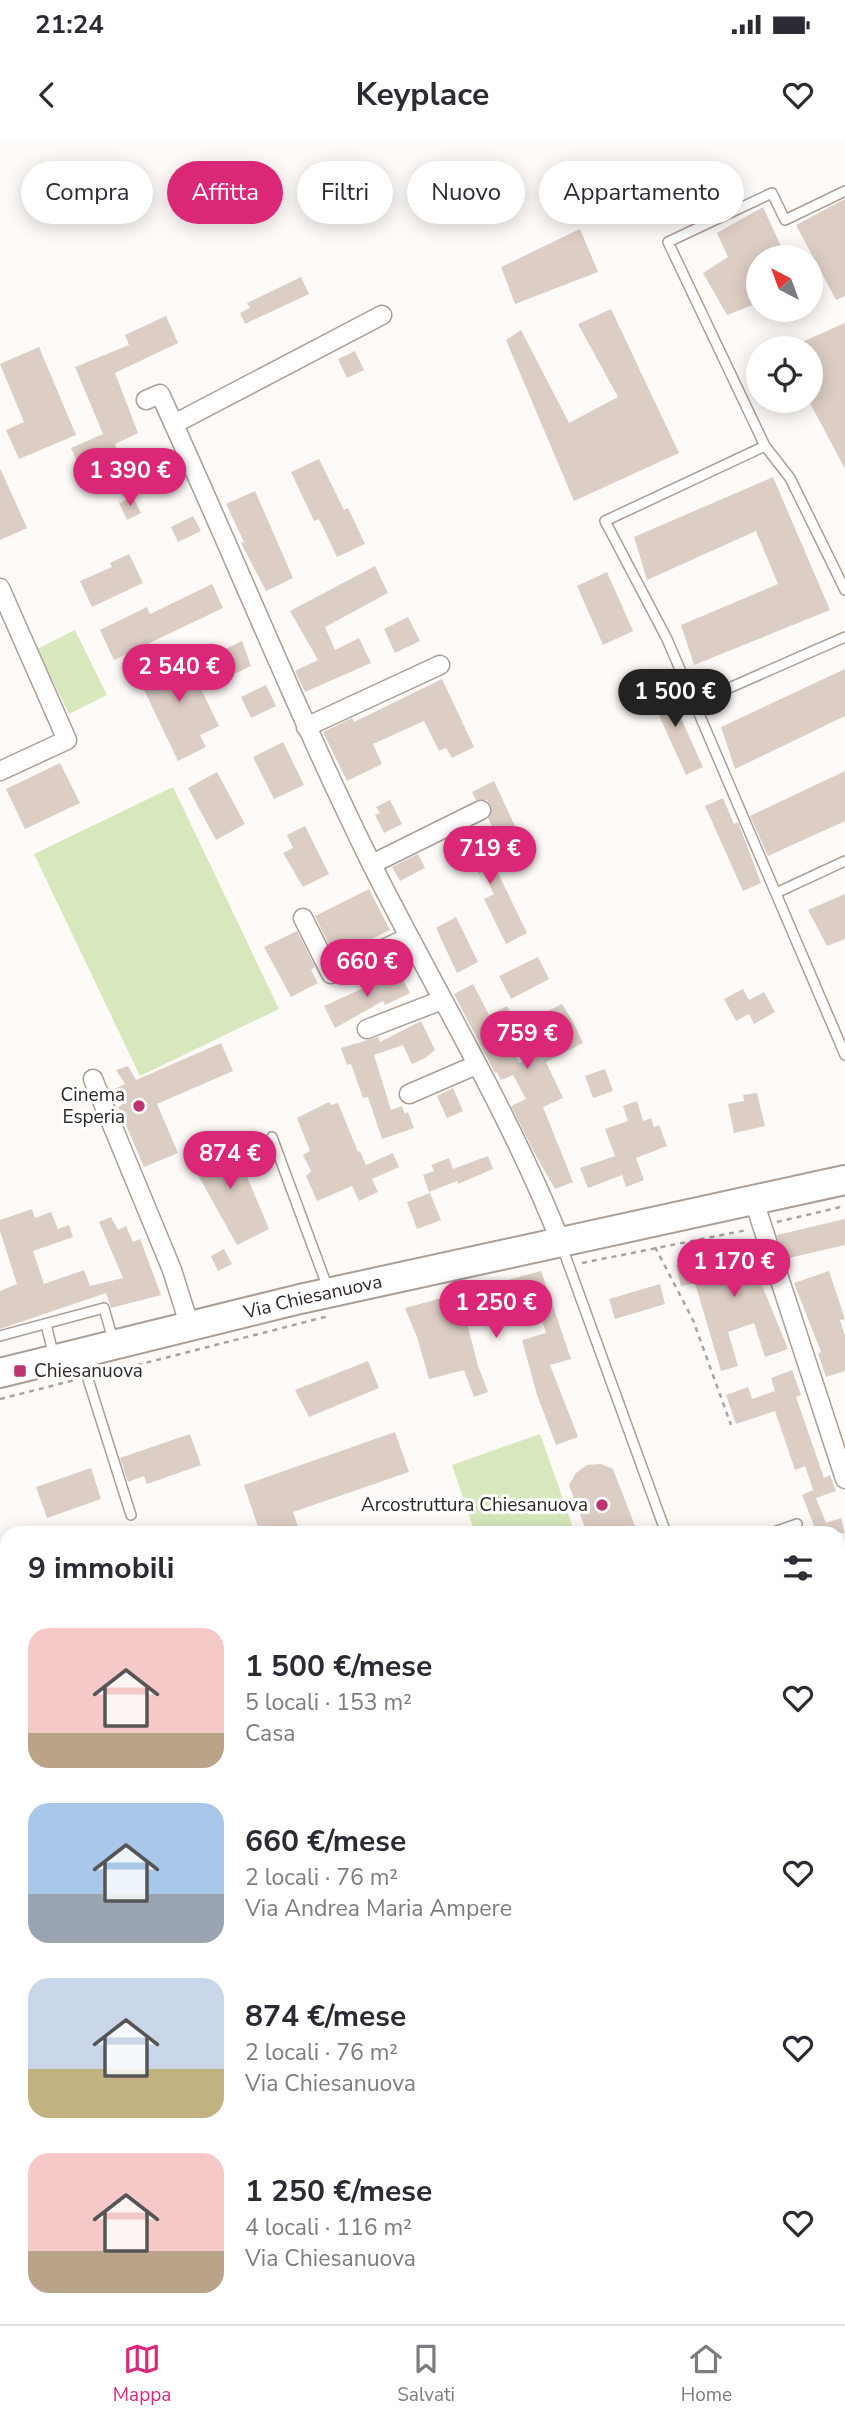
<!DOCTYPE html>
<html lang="it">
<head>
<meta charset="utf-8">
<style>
	:root { --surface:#fff; --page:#f7f7f7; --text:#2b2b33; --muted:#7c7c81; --line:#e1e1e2; --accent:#db2777 }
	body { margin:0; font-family:"Nunito Sans",sans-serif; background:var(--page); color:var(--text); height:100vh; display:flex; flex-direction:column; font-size:26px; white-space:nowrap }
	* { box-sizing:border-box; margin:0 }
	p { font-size:23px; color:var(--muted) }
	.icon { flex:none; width:38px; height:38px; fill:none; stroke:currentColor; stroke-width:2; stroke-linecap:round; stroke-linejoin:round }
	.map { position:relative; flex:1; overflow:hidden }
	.side { position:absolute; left:0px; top:1386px; width:845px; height:798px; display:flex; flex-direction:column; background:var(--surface); border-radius:21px 21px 0 0; box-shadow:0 4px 18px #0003 }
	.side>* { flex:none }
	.banner { position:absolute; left:21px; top:21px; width:803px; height:63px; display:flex; gap:14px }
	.needle { width:46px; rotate:319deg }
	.fabs { position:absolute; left:746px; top:105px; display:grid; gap:14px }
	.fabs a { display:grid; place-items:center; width:77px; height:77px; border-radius:50%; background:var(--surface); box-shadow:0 4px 18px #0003; font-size:35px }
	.price { position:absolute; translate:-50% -60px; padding:0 16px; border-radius:24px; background:var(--accent); color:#fff; font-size:23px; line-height:46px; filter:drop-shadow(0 2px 4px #0008) }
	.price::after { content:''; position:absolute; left:50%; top:42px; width:21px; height:16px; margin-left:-10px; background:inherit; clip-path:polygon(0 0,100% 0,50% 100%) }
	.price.current { background:#222; color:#fff }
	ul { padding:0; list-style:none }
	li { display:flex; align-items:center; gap:21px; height:175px; padding:0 28px }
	li span { display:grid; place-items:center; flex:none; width:196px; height:140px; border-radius:21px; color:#555 }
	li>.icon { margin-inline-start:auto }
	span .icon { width:84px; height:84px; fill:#fffc; stroke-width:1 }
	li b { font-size:30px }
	h2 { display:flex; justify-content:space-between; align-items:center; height:84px; padding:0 28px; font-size:30px }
	.tag { padding:0 24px; border-radius:32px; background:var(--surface); box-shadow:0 4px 18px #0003; font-size:24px; line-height:63px }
	.tag.current { background:var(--accent); color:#fff }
	.status { display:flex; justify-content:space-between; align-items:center; height:49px; padding:0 35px; background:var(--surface); direction:ltr }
	.status svg { height:19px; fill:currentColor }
	header { display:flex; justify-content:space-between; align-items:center; height:91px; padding:0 28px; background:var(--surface); font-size:32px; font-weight:700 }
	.tabs { display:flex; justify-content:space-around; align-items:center; height:98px; border-top:2px solid var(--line); background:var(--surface); font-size:19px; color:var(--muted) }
	.tabs a { display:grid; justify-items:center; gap:4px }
	.tabs .current { color:var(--accent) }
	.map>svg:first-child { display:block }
</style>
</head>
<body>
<div class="status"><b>21:24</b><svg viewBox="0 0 49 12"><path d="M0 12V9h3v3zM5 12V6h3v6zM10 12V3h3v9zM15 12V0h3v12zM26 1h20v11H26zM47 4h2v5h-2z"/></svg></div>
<header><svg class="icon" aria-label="back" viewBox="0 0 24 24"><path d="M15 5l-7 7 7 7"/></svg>Keyplace<svg class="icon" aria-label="heart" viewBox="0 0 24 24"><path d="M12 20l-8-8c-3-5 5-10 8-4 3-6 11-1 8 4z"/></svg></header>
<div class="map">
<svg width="845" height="2184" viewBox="0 0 845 2184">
	<rect width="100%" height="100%" fill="#fdfaf8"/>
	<path fill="#d7e8bc" d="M75,490L107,555L69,574L37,509Z
		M173,647L279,869L140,936L34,714Z
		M540,1294L575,1393H475L452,1325Z
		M838,1474L845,1494V2184H745L743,2177H838Z
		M413,2177H725L728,2184H393Z"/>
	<path fill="#ddcec5" d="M845,59V156L836,160L796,85Z
		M763,67L786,117H758V163L727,175L703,133L728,117L717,93Z
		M580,89L598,132L515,164L501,127Z
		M301,137L309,154L245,184L240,173L250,168L247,163Z
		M611,169L679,313L574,361L506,200L521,190L569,283L618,257L578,184Z
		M166,176L178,203L115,233L138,293L115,304L117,309L91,322L94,328L82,333L71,308L103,294L75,227L129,205L125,195Z
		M845,183V329L810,263V208H788Z
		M39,207L76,295L19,319L6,290L24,282L0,224Z
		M355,211L364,230L347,238L338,219Z
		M319,319L344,370L348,368L365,404L337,417L319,379L314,381L291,332Z
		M0,328L27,388L0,400Z
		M773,337L830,470L694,525L681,485L778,444L756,391L647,440L634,397Z
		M255,351L293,438L266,451L241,403L244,402L226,364Z
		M133,357L141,373L127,380L119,363Z
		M193,376L201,391L178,402L171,387Z
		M129,414L143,443L92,467L80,441L112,427L110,423Z
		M375,426L388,453L325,487L335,510L359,498L371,523L305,552L295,531L318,520L290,471Z
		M607,432L633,491L603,505L577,446Z
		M212,444L223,468L114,520L100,490L147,467L150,474Z
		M408,477L420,501L395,513L384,489Z
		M242,501L251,526L230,536L219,512Z
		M189,511L203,540L198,543L219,586L200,595L206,607L178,621L137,535Z
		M845,529V576L735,629L721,587Z
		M442,539L474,607L452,618L446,608L439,611L424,581L373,604L382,624L347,641L323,592L352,578L354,582Z
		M665,543L703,627L686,635L648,551Z
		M266,545L276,566L251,578L241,557Z
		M283,602L304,645L274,659L253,617Z
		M60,623L80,663L25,689L6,649Z
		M845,631V681L768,716L750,676Z
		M217,632L245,684L216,700L188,648Z
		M494,641L521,699L499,710L488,688L492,686L488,678L491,666L487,660H476L472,652Z
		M723,658L734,684L738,682L761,743L743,751L705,666Z
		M390,660L402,684L384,693L375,675L380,673L376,667Z
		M305,686L329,734L303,747L283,713L293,708L287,695Z
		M463,697L471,712L490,702L503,728L497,731L527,793L506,804L484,759L494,754L483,732L479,734L473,720L455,730L443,707Z
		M418,714L425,728L400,741L392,727Z
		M369,749L390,790L335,817L315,776Z
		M845,754V799L827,806L808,770Z
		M456,777L478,822L457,833L436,788Z
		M297,791L315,827L311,830L318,843L291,857L264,807Z
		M538,817L549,839L511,859L499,836Z
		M399,832L410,853L385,865L383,861L335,888L324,866Z
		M473,844L489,875L507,866L518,886L505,893L519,923L545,909L530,880L562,864L572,880L583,903L546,922L563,958L543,967L573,1042L555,1049L535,1014L511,966L526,959L513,935L501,940L497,932L495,933L454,854Z
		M743,849L749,860L764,852L775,872L754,884L749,874L736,881L724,859Z
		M421,881L435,910L425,918L412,924L403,905L374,915L391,970L402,966L405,974L408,972L414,988L382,999L368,957L363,958L351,924L347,925L341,908L378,897L380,902Z
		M221,903L233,931L157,964L178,1013L144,1027L118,967L122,965L115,949L125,944L116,930L128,926L136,940Z
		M605,929L613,951L593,958L585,936Z
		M453,948L463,971L447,978L437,956Z
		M757,953L765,986L734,993L728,964L744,961L743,955Z
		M637,961L643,981L651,978L654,987L659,985L667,1006L636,1018L644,1040L626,1047L622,1035L588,1048L580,1028L615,1016L605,989L628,981L623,966Z
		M329,962L331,965L338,963L358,1012L360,1011L366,1025L393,1013L399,1027L372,1039L378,1052L359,1061L352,1046L317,1061L306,1036L311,1031L303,1015L310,1011L297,978Z
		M222,999L228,1011L235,1008L269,1089L237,1105L188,1017Z
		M488,1016L493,1029L458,1044L457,1041L429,1052L423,1035L434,1031L431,1025L449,1018L453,1029Z
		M430,1053L441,1080L417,1089L407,1062Z
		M32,1069L35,1078L51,1072L58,1089L69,1085L73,1097L33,1111L44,1144L84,1130L90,1146L123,1138L99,1082L111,1077L118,1090L126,1086L133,1102L140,1099L161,1155L111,1168L106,1153L0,1189V1151L17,1144L0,1091V1080Z
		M845,1079V1105L785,1119L777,1095Z
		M755,1101L766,1135L759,1138L788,1209L765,1217L754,1183L728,1192L738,1226L721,1231L695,1143L681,1146L676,1125L720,1115L719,1111Z
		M224,1109L232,1124L218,1131L211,1116Z
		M541,1131L571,1219L550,1225L578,1297L556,1305L537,1255L522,1200L546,1193L537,1164L467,1183L478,1226L488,1252L474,1257L464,1230L429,1239L417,1197L405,1168Z
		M829,1131L845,1179L840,1180L845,1196V1231L826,1237L818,1214L821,1212L794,1143Z
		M660,1144L665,1164L615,1179L609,1159Z
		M368,1221L379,1248L309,1277L295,1250Z
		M792,1230L801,1255L796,1257L824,1338L830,1335L836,1351L816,1358L826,1383L841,1378L845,1393H805L815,1388L802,1355L813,1350L815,1355L805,1326L795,1330L775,1271L736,1284L726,1255L748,1247L752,1259L775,1251L771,1238Z
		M395,1292L409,1332L293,1372L300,1393H260L244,1345Z
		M190,1294L201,1325L147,1344L144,1336L128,1342L120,1318Z
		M601,1324L613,1329L635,1386L629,1393H587L569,1345L576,1333L587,1325Z
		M91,1328L101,1359L47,1378L36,1347Z"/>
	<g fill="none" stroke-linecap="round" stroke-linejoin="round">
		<g stroke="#ab9e95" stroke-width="12">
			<path id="lane" d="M845,51L785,80L772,53L668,102L765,306L790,338L845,450
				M765,306L605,381L667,499L845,915
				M695,563L845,497
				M776,753L845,721
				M272,997L329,1151
				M561,1104L666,1393
				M46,1184L54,1217
				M0,1196L104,1168L113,1200
				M81,1217L131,1375
				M771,1393L797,1384"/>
		</g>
		<g stroke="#ab9e95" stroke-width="21">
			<path id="street" d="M146,260L160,254C232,410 295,569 371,723C434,849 509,971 561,1103
				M174,284L382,175
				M0,448L67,600L0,631
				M306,587L440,525
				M372,724L481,670
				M303,778L331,834L409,797
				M367,889L442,860
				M93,939L172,1130L190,1187
				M409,954L476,925
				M754,1061L845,1339"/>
		</g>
		<g stroke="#ab9e95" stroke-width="32">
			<g id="primary">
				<path id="s1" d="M0,1233L300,1159L845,1040"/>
			</g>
		</g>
		<path stroke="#a8a4a1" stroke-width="2.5" stroke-dasharray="5 5" stroke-linecap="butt" d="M777,1082L845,1066
			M655,1107L693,1180L731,1285
			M582,1123L747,1090
			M98,1235L329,1176
			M0,1259L75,1240
			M838,1495L845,1517
			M838,1692L845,1708
			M838,1761L845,1758
			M838,2044L845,2052
			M838,2141L845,2130
			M826,2184L828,2177"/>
		<use href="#lane" stroke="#fff" stroke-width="9"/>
		<use href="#street" stroke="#fff" stroke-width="18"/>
		<use href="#primary" stroke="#fff" stroke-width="28"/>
	</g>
	<g fill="#bd346f" stroke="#fff" stroke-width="2.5">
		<circle cx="139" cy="966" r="7"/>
		<rect x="13" y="1224" width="14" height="14" rx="3.5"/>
		<circle cx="602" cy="1365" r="7"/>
	</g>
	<g text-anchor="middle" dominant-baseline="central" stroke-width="6" stroke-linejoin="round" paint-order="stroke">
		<g font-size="19" fill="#2e2825" stroke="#fff" text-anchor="end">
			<text x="125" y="955">Cinema<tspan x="125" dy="22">Esperia</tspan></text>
			<text x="34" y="1231" text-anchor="start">Chiesanuova</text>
			<text x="588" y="1365">Arcostruttura Chiesanuova</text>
		</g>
		<g font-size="19" fill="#2e2825" stroke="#fff">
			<text stroke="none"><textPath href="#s1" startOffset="322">Via Chiesanuova</textPath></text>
		</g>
	</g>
</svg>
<div class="fabs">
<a><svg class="needle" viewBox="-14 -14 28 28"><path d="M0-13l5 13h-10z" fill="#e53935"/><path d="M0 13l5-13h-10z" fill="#7c7c81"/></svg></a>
<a><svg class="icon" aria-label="locate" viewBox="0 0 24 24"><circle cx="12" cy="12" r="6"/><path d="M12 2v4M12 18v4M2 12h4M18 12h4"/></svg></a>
</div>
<b class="price" style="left:130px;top:368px">1 390 €</b>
<b class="price" style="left:179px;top:564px">2 540 €</b>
<b class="price current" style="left:675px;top:589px">1 500 €</b>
<b class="price" style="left:490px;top:746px">719 €</b>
<b class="price" style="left:367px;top:859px">660 €</b>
<b class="price" style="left:527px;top:931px">759 €</b>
<b class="price" style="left:230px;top:1051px">874 €</b>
<b class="price" style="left:734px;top:1159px">1 170 €</b>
<b class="price" style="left:496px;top:1200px">1 250 €</b>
<div class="banner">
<a class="tag">Compra</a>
<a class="tag current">Affitta</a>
<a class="tag">Filtri</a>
<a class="tag">Nuovo</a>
<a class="tag">Appartamento</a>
</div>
<section class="side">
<h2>9 immobili<svg class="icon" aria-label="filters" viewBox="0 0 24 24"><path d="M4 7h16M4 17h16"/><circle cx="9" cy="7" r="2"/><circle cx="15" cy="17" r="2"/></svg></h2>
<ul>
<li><span style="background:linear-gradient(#f6c9c9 75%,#b9a48a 0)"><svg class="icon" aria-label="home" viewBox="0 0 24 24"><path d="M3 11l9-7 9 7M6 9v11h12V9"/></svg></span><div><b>1 500 €/mese</b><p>5 locali · 153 m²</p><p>Casa</p></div><svg class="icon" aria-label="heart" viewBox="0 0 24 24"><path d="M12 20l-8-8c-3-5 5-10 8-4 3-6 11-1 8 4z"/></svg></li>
<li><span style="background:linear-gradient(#a9c7e8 65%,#9aa5b1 0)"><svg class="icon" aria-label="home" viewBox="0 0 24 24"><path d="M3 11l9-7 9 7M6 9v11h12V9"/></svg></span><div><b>660 €/mese</b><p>2 locali · 76 m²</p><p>Via Andrea Maria Ampere</p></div><svg class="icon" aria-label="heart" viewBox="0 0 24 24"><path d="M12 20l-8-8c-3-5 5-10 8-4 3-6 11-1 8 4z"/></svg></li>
<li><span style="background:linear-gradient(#c9d6e8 65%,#c2b280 0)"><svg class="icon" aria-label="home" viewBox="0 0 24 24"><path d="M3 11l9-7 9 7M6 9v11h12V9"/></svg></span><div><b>874 €/mese</b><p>2 locali · 76 m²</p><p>Via Chiesanuova</p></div><svg class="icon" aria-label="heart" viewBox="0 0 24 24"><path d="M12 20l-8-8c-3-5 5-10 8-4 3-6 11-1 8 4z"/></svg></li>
<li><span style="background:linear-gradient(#f6c9c9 70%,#b9a48a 0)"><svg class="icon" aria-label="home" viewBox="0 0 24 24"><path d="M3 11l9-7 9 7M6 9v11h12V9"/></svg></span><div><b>1 250 €/mese</b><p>4 locali · 116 m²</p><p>Via Chiesanuova</p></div><svg class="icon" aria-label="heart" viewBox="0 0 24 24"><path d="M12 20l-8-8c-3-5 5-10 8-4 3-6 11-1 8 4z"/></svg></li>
</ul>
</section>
</div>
<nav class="tabs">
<a class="current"><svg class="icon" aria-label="map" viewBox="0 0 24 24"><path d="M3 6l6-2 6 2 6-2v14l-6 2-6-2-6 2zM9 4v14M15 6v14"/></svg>Mappa</a>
<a><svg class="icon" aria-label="saved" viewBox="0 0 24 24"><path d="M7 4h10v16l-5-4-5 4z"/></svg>Salvati</a>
<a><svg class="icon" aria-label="home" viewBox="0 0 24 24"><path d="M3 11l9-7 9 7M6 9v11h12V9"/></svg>Home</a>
</nav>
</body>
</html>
